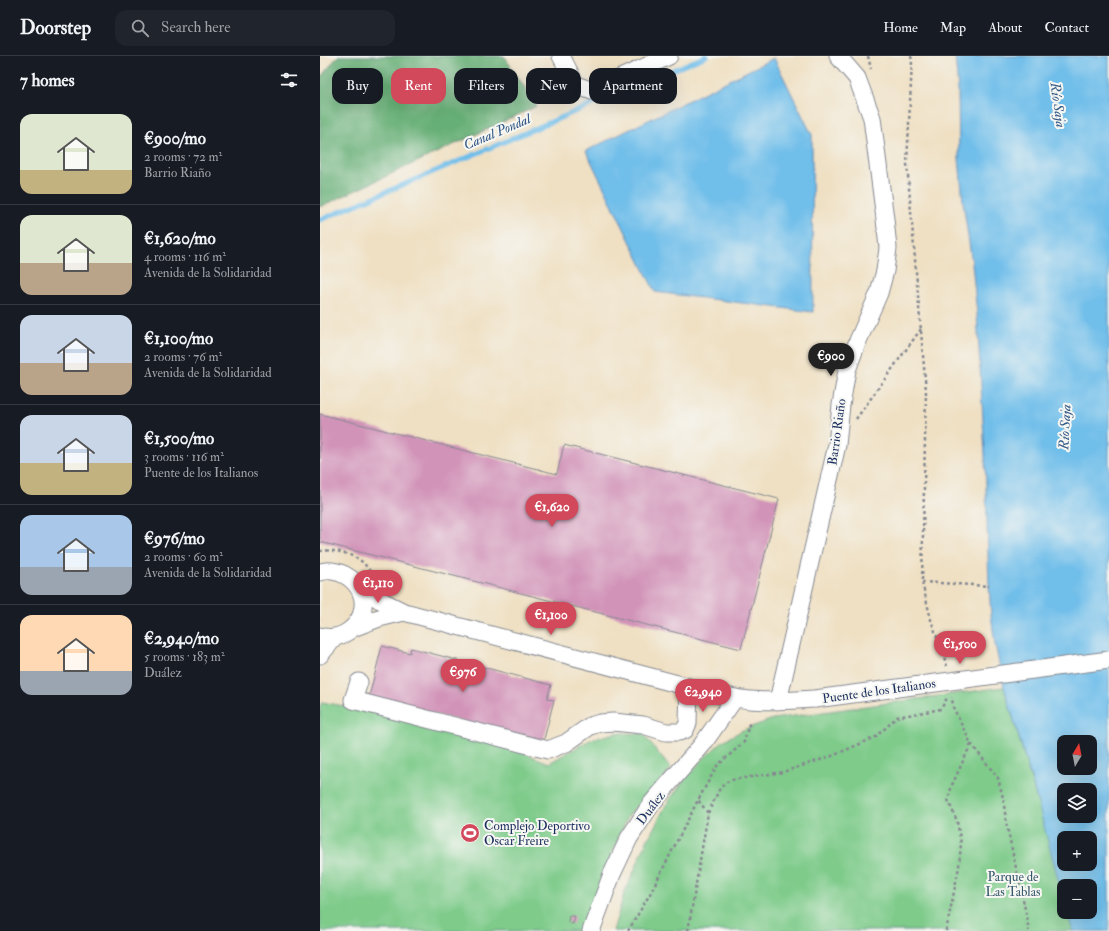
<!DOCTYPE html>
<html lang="en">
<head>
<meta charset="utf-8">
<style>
	:root { --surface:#171b24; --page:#20242c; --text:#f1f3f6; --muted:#9ea1a6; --line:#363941; --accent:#d1495b }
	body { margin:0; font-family:"IM FELL Double Pica",serif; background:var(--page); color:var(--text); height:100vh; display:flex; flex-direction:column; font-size:15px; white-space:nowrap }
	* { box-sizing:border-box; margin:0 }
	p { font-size:13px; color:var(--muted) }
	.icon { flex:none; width:22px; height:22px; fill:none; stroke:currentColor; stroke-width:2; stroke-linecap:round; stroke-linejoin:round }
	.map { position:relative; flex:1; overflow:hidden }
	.sheet { display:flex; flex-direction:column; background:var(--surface); width:320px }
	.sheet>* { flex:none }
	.top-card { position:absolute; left:12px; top:12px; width:380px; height:36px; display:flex; gap:8px }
	.needle { width:26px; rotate:10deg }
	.buttons { position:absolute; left:737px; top:679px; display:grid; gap:8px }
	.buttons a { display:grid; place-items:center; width:40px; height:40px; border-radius:8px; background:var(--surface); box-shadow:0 4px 16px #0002; font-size:20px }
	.price { position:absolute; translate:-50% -34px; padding:0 9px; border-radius:14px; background:var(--accent); color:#fff; font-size:13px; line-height:26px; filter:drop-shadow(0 1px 2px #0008) }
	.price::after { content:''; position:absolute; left:50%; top:24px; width:12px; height:9px; margin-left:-6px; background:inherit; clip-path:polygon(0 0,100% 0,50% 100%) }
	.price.selected { background:#222; color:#fff }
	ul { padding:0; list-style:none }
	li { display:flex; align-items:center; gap:12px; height:100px; padding:0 20px }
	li+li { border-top:1px solid var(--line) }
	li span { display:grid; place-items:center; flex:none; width:112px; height:80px; border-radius:12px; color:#555 }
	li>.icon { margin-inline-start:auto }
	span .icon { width:48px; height:48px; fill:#fffc; stroke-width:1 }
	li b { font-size:17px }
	h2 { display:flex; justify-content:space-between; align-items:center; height:48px; padding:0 20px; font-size:17px }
	.pill { padding:0 14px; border-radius:12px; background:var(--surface); box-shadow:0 4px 16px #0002; font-size:14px; line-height:36px }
	.pill.selected { background:var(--accent); color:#fff }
	header { display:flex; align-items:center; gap:24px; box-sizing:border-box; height:56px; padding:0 20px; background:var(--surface); border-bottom:1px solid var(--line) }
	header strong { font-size:19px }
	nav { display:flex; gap:22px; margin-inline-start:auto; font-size:14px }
	.search { width:280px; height:36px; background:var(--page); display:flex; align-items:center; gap:10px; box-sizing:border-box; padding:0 14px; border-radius:12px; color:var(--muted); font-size:15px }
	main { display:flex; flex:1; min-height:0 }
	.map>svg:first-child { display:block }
</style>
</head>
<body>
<header>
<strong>Doorstep</strong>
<div class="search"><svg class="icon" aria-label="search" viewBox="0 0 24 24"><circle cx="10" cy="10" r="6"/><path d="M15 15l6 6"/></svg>Search here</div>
<nav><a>Home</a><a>Map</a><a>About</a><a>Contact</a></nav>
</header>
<main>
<section class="sheet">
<h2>7 homes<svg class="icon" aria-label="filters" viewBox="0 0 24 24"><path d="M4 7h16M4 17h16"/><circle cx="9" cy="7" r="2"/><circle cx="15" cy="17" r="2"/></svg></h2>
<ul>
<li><span style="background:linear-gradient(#dfe7d0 70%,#c2b280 0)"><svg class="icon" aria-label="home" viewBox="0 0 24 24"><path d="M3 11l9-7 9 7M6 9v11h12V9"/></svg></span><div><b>€900/mo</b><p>2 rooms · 72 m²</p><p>Barrio Riaño</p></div></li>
<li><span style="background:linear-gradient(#dfe7d0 60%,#b9a48a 0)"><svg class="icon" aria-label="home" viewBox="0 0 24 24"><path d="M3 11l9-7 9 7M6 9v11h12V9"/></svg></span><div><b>€1,620/mo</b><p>4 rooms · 116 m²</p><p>Avenida de la Solidaridad</p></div></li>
<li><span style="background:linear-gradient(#c9d6e8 60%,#b9a48a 0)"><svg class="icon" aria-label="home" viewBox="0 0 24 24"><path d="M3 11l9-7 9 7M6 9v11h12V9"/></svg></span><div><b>€1,100/mo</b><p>2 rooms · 76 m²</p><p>Avenida de la Solidaridad</p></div></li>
<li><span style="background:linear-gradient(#c9d6e8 60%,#c2b280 0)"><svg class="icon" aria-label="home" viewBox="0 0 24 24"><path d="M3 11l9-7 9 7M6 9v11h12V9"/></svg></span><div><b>€1,500/mo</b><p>3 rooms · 116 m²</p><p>Puente de los Italianos</p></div></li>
<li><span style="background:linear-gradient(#a9c7e8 65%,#9aa5b1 0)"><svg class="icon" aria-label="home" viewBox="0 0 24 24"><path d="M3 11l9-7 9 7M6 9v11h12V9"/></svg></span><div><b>€976/mo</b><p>2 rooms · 60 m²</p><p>Avenida de la Solidaridad</p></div></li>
<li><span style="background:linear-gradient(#ffd9b3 70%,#9aa5b1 0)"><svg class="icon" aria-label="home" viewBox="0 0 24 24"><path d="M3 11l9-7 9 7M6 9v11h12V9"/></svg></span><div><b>€2,940/mo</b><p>5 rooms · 183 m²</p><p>Duález</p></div></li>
</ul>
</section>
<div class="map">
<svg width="789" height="875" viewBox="0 0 789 875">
	<rect width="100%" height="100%" fill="#f6f6f2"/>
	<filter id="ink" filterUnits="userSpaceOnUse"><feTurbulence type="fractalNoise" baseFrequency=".025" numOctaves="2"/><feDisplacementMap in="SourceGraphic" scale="8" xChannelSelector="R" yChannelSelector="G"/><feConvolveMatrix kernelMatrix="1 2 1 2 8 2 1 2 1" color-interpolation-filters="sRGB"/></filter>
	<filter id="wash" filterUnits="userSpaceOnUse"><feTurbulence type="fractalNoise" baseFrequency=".012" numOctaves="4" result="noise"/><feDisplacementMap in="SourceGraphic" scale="16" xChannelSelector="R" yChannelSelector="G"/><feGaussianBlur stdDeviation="0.9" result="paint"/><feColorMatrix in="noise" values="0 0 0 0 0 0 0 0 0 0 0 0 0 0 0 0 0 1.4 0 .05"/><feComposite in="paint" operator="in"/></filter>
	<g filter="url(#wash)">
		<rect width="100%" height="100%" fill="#efe0c3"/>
		<path fill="#7ecb8a" stroke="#4c7d74" d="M684,631L744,836V856H750L755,875H293L304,838L327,785L346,749L362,727L384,702L403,685L423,674L453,663Z
			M2,646L40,653L182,688L229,707L272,683L296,677L323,678L351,713L308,760L293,794L264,875H0V651Z"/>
		<path fill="#66af76" stroke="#406f6a" d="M18,0H184L217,50L0,151V22Z"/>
		<path fill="#6fbeea" stroke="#4576a4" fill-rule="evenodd" d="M635,0H789V875H753L747,856H770V830H744V845L712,725L684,631L675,588L671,558L669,530L665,399L657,258L652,207L643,146L639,102L638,33ZM744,686H770V712H744ZM744,734H770V760H744ZM744,782H770V808H744Z
			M454,2L492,79L493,256L335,236L266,95Z"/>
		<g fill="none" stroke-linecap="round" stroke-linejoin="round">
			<path stroke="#6fbeea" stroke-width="5" d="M0,164L386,0"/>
		</g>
		<g id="blocks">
			<path fill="#d193b8" d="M0,358L237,418L244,389L459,443L421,593L0,486Z
				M62,590L90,597L91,592L231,629L227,643L234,644L223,687L49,641Z
				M249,860H255L253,868L248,866Z"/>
		</g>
	</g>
	<g filter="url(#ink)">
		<use href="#blocks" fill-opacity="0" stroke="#858890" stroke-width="1"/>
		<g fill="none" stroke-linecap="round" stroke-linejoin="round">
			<g stroke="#858890" stroke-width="19">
				<path id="minor" d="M241,0L256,29L272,35L349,0
					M0,516C4,515 8,514 12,515C30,517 45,533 43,551C41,572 19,586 0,580
					M38,530L60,544L84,556L369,631C389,636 409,642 430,644C451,646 473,644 495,643
					M35,571L59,562L84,556
					M0,599L15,581
					M39,626L33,644L228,694L246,687L270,670L280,667L293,666L323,669L346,676H359L365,674L368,667L369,631
					M458,645L517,389L521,349L527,314L537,287L559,237L565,215L568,192L565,163L552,62L537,22L518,0
					M271,875L292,818L309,782L332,747L382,689L415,642"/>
			</g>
			<path stroke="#858890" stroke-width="2.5" stroke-dasharray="3 3" stroke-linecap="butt" d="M548,0L551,13
				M591,0L592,5L587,108L606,335L602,526L611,564L627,610
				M536,363L601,273
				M0,495C13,493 30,497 41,505C46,509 50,515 54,520
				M602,526L669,530
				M651,688L664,704L678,722L683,742L687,771L705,853L709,875
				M388,757L399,734L405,727L411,724L463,716L512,700L556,681L577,661L621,653L627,642
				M308,875L330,838L378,744L397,710L424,686L430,665
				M368,875L388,757L378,744
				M626,875L639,811L641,788L637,765L628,744L632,729L651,688L633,651L632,641"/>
			<use href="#minor" stroke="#fff" stroke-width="17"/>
			<g stroke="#858890" stroke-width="19" stroke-linecap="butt">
				<path id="minor-bridge" d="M495,643L789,604"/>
			</g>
			<use href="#minor-bridge" stroke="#fff" stroke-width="17"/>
		</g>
	</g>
	<defs>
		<g id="stadium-disc" transform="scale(1)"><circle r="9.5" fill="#d1495b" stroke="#f6f6f2"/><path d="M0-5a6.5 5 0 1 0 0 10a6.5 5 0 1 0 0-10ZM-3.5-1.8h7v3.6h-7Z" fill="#fff"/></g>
	</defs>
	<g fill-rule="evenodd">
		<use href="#stadium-disc" x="150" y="777"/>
	</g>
	<g text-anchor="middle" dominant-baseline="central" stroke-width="4" stroke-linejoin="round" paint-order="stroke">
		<g font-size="13" fill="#1b2f5e" stroke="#f6f6f2">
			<text transform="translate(517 376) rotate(-82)">Barrio Riaño</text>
			<text transform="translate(559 635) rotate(-8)">Puente de los Italianos</text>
			<text transform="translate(331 752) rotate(-53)">Duález</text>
		</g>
		<g font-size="13" fill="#1b2f5e" stroke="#f6f6f2" text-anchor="start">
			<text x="164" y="770">Complejo Deportivo<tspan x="164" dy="15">Oscar Freire</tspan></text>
		</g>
		<g font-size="13" fill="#345669" stroke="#f6f6f2">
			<text x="693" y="821">Parque de<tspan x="693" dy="15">Las Tablas</tspan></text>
		</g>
		<g font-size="14" font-style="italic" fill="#345a88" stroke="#f6f6f2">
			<text transform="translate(738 49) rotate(82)">Río Saja</text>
			<text transform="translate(177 76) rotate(-23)">Canal Pondal</text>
			<text transform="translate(745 371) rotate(-87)">Río Saja</text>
		</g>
	</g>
</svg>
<div class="buttons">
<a><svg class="needle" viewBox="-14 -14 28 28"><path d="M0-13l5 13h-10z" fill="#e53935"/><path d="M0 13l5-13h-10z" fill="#9ea1a6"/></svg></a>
<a><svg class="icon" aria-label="layers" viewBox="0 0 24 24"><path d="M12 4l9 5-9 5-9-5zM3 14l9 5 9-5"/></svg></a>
<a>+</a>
<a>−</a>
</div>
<b class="price selected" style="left:511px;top:321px">€900</b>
<b class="price" style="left:232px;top:472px">€1,620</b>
<b class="price" style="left:58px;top:548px">€1,110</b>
<b class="price" style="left:231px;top:580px">€1,100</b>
<b class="price" style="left:640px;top:609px">€1,500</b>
<b class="price" style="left:143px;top:637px">€976</b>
<b class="price" style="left:383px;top:657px">€2,940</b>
<div class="top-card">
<a class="pill">Buy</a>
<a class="pill selected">Rent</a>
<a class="pill">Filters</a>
<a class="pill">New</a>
<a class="pill">Apartment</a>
</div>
</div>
</main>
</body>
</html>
